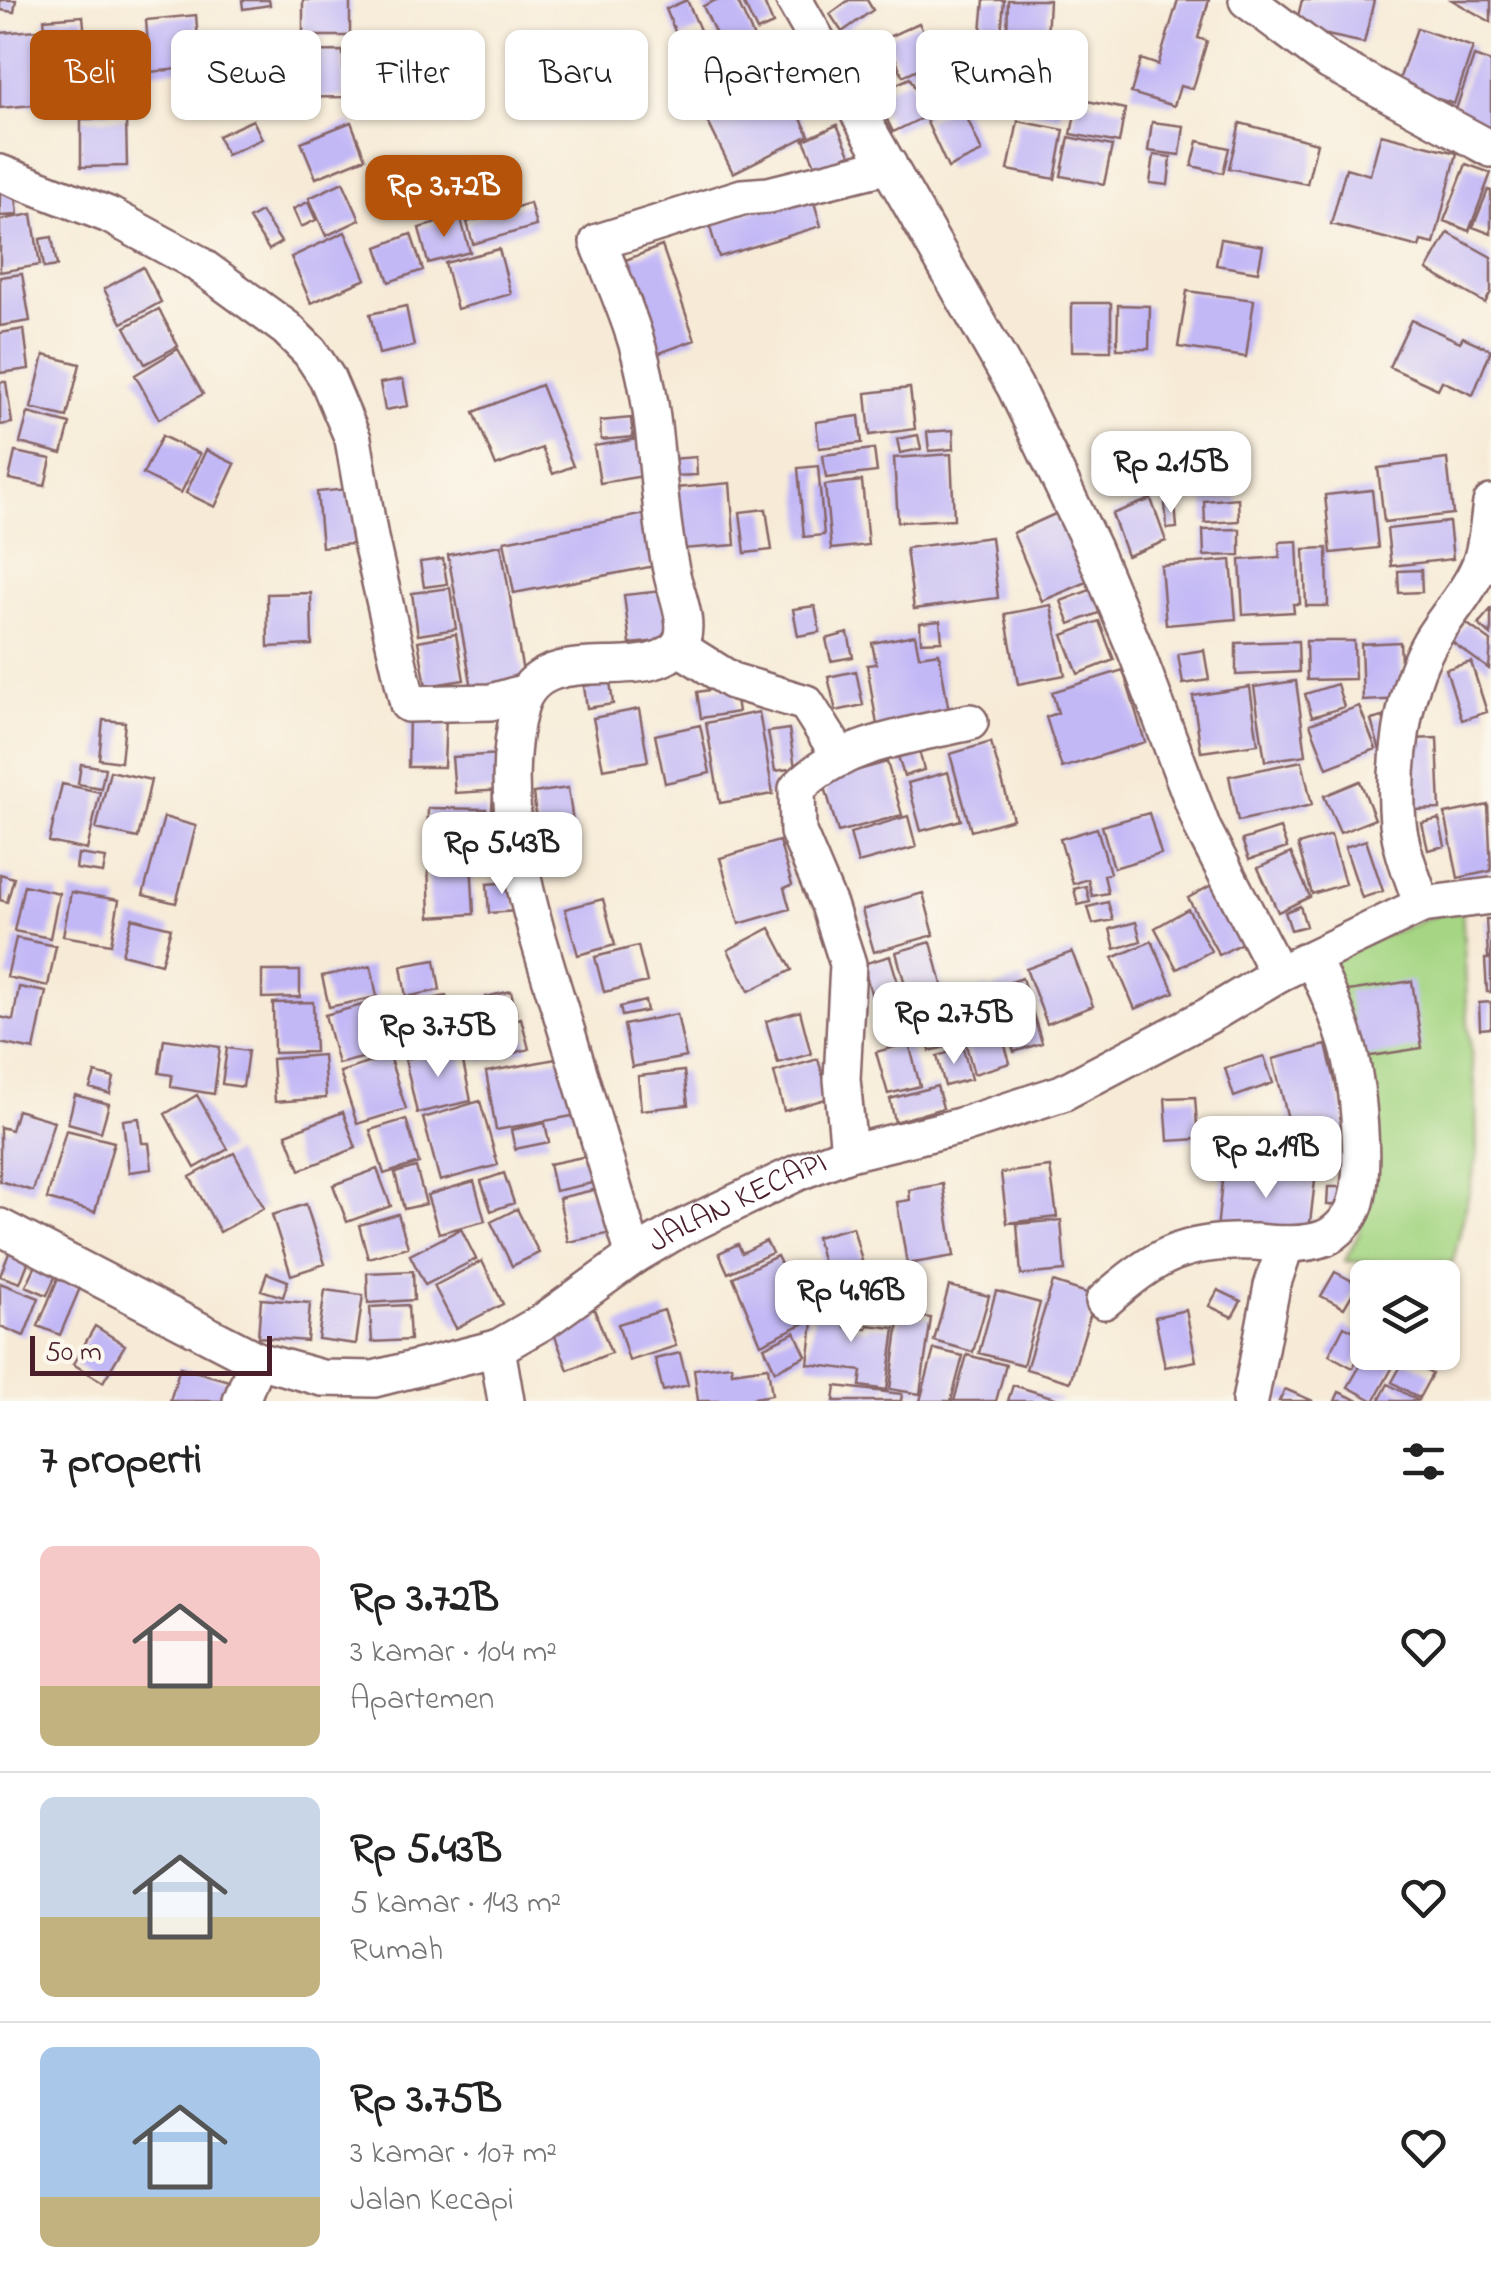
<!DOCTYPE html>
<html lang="id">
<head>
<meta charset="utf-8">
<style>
	:root { --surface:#fff; --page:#f2f2f2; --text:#222; --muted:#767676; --line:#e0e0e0; --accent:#b45309 }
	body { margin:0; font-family:"Indie Flower",sans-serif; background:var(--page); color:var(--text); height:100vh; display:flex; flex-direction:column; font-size:38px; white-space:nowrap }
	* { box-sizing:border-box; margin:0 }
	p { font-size:32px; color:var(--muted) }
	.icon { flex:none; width:55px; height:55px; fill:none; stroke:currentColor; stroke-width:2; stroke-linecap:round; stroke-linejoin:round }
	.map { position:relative; height:1401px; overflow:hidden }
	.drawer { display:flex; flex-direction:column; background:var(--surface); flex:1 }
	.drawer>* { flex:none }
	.hud { position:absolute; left:30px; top:30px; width:1432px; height:90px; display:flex; gap:20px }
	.tools { position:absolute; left:1350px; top:1260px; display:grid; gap:20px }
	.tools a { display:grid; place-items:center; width:110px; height:110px; border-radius:15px; background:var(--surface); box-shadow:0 2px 8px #0004; font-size:50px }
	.scale { position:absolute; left:30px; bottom:25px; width:242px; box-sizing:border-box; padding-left:10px; border:5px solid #4a1f2b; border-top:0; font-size:28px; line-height:35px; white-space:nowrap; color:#4a1f2b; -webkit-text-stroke:8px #fbf7ec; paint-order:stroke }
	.price { position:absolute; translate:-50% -85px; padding:0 22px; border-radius:20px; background:#fff; color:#222; font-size:32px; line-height:65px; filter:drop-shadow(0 2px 5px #0008) }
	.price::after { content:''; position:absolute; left:50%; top:60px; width:30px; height:22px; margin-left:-15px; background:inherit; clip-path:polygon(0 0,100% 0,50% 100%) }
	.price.on { background:var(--accent); color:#fff }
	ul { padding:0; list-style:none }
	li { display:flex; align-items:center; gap:30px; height:250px; padding:0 40px }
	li+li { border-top:2px solid var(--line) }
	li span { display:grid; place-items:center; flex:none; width:280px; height:200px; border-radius:15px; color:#555 }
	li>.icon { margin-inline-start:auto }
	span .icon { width:120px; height:120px; fill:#fffc; stroke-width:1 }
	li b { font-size:42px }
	h2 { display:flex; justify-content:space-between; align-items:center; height:120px; padding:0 40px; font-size:42px }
	.pill { padding:0 35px; border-radius:15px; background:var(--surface); box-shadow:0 2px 8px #0004; font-size:35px; line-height:90px }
	.pill.on { background:var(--accent); color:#fff }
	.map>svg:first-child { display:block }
</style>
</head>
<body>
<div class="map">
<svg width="1491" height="1401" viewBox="0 0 1491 1401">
	<rect width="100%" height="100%" fill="#fbf7ec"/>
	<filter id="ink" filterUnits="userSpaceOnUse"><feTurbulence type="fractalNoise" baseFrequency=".01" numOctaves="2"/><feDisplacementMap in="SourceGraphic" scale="20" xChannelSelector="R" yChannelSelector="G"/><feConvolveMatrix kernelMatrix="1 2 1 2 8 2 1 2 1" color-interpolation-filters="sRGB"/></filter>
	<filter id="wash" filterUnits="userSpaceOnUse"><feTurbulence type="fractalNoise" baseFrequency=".0048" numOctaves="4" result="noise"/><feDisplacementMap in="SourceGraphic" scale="40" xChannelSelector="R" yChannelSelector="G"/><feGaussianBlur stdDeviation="2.25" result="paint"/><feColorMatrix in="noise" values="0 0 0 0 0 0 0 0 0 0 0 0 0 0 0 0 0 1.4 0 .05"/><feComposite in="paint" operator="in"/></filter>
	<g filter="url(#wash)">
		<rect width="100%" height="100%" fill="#f7ebd7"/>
		<path fill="#a6d684" stroke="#787a58" stroke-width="2.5" d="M1462,905L1468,1024L1476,1095L1477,1158L1453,1262L1402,1264L1345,1261L1359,1233L1363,1207L1328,958Z"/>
		<g id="blocks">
			<path fill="#c3b8f6" d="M0,0H16L14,12L0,10Z
				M242,0H269L270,5L243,9Z
				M303,0H350V36H303Z
				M687,0L700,30L678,39L666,9Z
				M716,0H737L759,49L729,63L703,6Z
				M742,0H763L773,24L757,31Z
				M849,0H867L873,10L842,32L830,14Z
				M984,0H1004L1001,34L981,32Z
				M1008,0H1049L1047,39L1007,38Z
				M1178,0H1209L1198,38L1207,41L1193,89L1180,86L1174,106L1131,93L1141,59L1158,65Z
				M1302,0H1374L1364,43L1295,28Z
				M1452,0H1491V22Z
				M196,15L200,67L150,72L146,20Z
				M83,16L89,80L51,84L44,19Z
				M919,23L937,60L903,76L886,38Z
				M1417,28L1473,47L1454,104L1397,86Z
				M37,30L44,104L0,108V33Z
				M343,51L344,97L277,98L276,52Z
				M1474,56L1491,62V132L1453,118Z
				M1029,65L1068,72L1060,117L1022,110Z
				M910,78L928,115L893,132L875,94Z
				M126,80L129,108L82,113L79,84Z
				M782,80L809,135L733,173L706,118Z
				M1078,99L1125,109L1119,143L1071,134Z
				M961,104L982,152L948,168L926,120Z
				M81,119H126L127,166L81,167Z
				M253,120L262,139L226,155L218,136Z
				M1018,121L1064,130L1055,179L1008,170Z
				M351,122L365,158L316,178L301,142Z
				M1152,122L1184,126L1180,155L1148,151Z
				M1240,123L1317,143L1307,184L1229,168Z
				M837,125L850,154L817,169L804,140Z
				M1381,134L1457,153L1434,244L1421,241L1419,247L1331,224L1346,168L1370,175Z
				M1069,137L1112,146L1104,184L1061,176Z
				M1198,141L1229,148L1223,173L1192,166Z
				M1154,155L1171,157L1168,185L1150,183Z
				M1466,164L1491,173L1469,231L1444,221Z
				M343,182L360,220L326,236L309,198Z
				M15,188L18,215L0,216V190Z
				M1488,190L1491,191V234L1473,227Z
				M811,192L821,226L719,257L709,224Z
				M308,202L316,220L301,227L293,209Z
				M530,203L536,226L473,244L467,222Z
				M261,212L281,242L269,250L249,219Z
				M32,214L40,265L0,272V220Z
				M460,216L470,252L428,263L419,228Z
				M345,232L366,279L311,303L291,257Z
				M1448,233L1491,257V292L1485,303L1427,270Z
				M411,234L423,270L389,282L377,247Z
				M52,237L57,266L44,268L40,239Z
				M1221,239L1263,246L1258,272L1216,265Z
				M662,246L695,340L657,354L623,261Z
				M499,249L511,294L457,309L445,263Z
				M143,267L161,302L122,323L104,289Z
				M22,274L30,321L0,326V277Z
				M1187,291L1254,300L1246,357L1178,347Z
				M1072,303H1111V351H1072Z
				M1118,305L1150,306L1149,349H1117Z
				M406,306L414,346L379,354L370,314Z
				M159,309L178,346L145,364L125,327Z
				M1411,320L1460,342L1463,337L1491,350L1473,395L1442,381L1438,389L1389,367Z
				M24,329L29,369L0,373V333Z
				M178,349L203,394L159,419L135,375Z
				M44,355L80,364L67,417L31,408Z
				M403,379L408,406L385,410L380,383Z
				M0,382H6L12,423L0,425Z
				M541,385L573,466L553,474L542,448L496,466L474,412Z
				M910,388L915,429L870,435L866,393Z
				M28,413L70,424L62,454L20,443Z
				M859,416L862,443L819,448L816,422Z
				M631,418L633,437L601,440L600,421Z
				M953,430L954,449L929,451L927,432Z
				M918,435L921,449L900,453L897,439Z
				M162,436L200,454L181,493L143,474Z
				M650,437L656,474L600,483L594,446Z
				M874,449L877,472L826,478L823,455Z
				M206,450L235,464L215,507L186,493Z
				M15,452L51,459L45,486L9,479Z
				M951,454L954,519L898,522L894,458Z
				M696,457L697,475L672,476L671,459Z
				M1447,459L1453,514L1384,522L1378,468Z
				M1143,460H1180L1179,494H1143Z
				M818,466L824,535L804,537L798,468Z
				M1120,471H1137V493L1120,494Z
				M862,481L868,545L831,549L825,485Z
				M730,483L735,545L681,549L676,488Z
				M358,488L362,543L322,547L317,492Z
				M1372,490L1378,548L1331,553L1325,495Z
				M1238,498L1239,521L1205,523L1204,501Z
				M1151,499L1166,541L1127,556L1112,514Z
				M1175,503L1177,528L1167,529L1165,504Z
				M766,509L772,550L745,553L740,512Z
				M1064,510L1094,579L1042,601L1013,533Z
				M651,513L660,565L514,593L504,541Z
				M1449,522L1453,559L1391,566L1387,529Z
				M1240,529V555L1204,556L1203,530Z
				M991,537L998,598L914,609L906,548Z
				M1297,541L1300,604H1293L1294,612L1243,615L1240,560L1280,557L1279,542Z
				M501,545L526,690L474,699L448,555Z
				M1327,548L1328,606H1306L1304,549Z
				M443,559L447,584L424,587L420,562Z
				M1231,560L1236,619L1166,625L1161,566Z
				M1421,570L1422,592L1399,593L1398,571Z
				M450,588L456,629L418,635L412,593Z
				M1095,588L1104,611L1070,624L1061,601Z
				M671,590L677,639L630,644L624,595Z
				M311,593L312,645L268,647L267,594Z
				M1051,605L1065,675L1018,684L1005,614Z
				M815,606L820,632L798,636L793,609Z
				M1491,609V635L1478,624Z
				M940,621L942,641L921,642L920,623Z
				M1099,621L1114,660L1078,674L1063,635Z
				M1466,623L1491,641L1489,669L1452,642Z
				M848,633L853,657L831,661L826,639Z
				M456,634L464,680L426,686L418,641Z
				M915,635L919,656L939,653L951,724L879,737L867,665L876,664L872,643Z
				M1298,641L1299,672L1236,675V643Z
				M1306,641H1354L1355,679L1307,680Z
				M1400,642L1403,699L1363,701L1361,644Z
				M1204,650L1209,680L1183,684L1178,654Z
				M1471,662L1487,712L1462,720L1446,669Z
				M1123,670L1145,742L1062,768L1046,717L1058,713L1052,692Z
				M856,671L863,705L836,711L828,677Z
				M1296,681L1306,755L1265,761L1254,687Z
				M610,682L613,704L587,708L584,686Z
				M1337,684L1344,707L1312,717L1305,694Z
				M734,686L738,712L701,718L697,692Z
				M1250,687L1258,744L1201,752L1193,696Z
				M1359,706L1376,749L1327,768L1310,724Z
				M639,709L648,761L603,769L593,718Z
				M759,712L773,794L720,803L706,723Z
				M409,713L446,714L444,767H408Z
				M1383,717L1392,747L1380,751L1371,720Z
				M103,720L125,722L121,762L99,759Z
				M700,725L710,773L665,783L655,735Z
				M789,729L795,768L775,771L768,732Z
				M1437,738L1440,809L1412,810L1409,739Z
				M991,742L1013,819L971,831L950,754Z
				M919,750L924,770L904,776L898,756Z
				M501,754L503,790L455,793L452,757Z
				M1302,761L1312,805L1238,821L1229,776Z
				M887,762L902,815L838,832L823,780Z
				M81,764L105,768L101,788L78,784Z
				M110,771L151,780L138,838L96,829Z
				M948,772L961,820L921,831L908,783Z
				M1360,781L1375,819L1340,833L1324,796Z
				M62,784L100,792L87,850L49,842Z
				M568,788L577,848L541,854L533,793Z
				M493,795L510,797L508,823L491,822Z
				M1488,805L1491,871L1458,878L1445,814Z
				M428,808L486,809L484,857L427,855Z
				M1149,813L1161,854L1114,868L1102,826Z
				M908,816L916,847L858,863L850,833Z
				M164,817L196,826L176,903L143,895Z
				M1439,819L1445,846L1428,850L1422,823Z
				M1097,828L1110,873L1104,875L1108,893L1092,896L1088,879L1073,884L1060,839Z
				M1280,828L1287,848L1249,860L1242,840Z
				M1331,835L1345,884L1312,894L1298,845Z
				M1366,840L1383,891L1362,898L1345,847Z
				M779,841L792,885L784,888L790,909L739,924L720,858Z
				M1291,853L1310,897L1278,912L1258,868Z
				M78,854L106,858L103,873L76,869Z
				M471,860L474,914L430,917L428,863Z
				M0,874L14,878L7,902L0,900Z
				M1219,881L1251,938L1219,955L1188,898Z
				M514,882L516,911L489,913L487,884Z
				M24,885L59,893L50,938L14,931Z
				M1086,886L1090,902L1078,905L1074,889Z
				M71,892L119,900L111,944L63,936Z
				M923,893L934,935L874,952L862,910Z
				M603,899L615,945L578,955L565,909Z
				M1108,902L1113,920L1093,924L1088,907Z
				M1300,906L1306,926L1291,930L1285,912Z
				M1188,909L1211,951L1177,969L1155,928Z
				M132,918L171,928L161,964L122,954Z
				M1486,919H1491V957H1488Z
				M1136,922L1141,941L1115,949L1110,929Z
				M770,928L792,970L749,991L728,950Z
				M16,938L56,946L48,986L7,977Z
				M1152,941L1174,992L1135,1009L1113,958Z
				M931,942L945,996L911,1006L896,952Z
				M638,946L647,982L604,992L595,957Z
				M1072,952L1093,1006L1047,1024L1026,969Z
				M890,956L905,1007L877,1015L863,964Z
				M1485,959H1491V992H1487Z
				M435,960L440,990L406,997L401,966Z
				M371,966L377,997L329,1007L322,976Z
				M262,971H300V997L262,998Z
				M1022,978L1042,1043L1014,1052L994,988Z
				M1412,981L1422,1048L1358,1058L1348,991Z
				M19,987L46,992L34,1050L0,1043V1017L13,1020Z
				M988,987L1010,1063L974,1074L953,997Z
				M511,991L516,1013L491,1019L486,997Z
				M446,996L456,1040L409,1050L399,1006Z
				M645,1001L647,1011L622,1016L620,1007Z
				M313,1002L315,1052L274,1053L273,1003Z
				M373,1002L386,1052L338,1064L325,1015Z
				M1491,1002V1028L1480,1029L1479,1003Z
				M800,1011L811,1054L778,1063L766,1021Z
				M677,1014L686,1057L632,1067L624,1025Z
				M521,1018L529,1049L481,1061L474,1030Z
				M954,1020L960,1043L930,1051L924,1029Z
				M164,1039L220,1047L214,1094L171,1087L172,1075L159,1073Z
				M909,1043L920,1086L888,1094L876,1052Z
				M1326,1045L1353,1153L1300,1167L1273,1059Z
				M460,1047L471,1101L417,1113L405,1059Z
				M227,1048L248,1051L243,1087L222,1084Z
				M963,1048L971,1079L945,1086L937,1056Z
				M323,1055L326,1098L275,1102L272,1059Z
				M389,1056L406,1109L357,1124L340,1072Z
				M572,1056L583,1114L496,1130L486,1072Z
				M1264,1056L1273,1083L1234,1097L1225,1068Z
				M818,1059L829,1098L784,1111L774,1072Z
				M684,1071L688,1105L641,1110L638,1076Z
				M95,1073L114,1078L110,1094L90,1088Z
				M937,1086L943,1108L895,1122L890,1099Z
				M75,1095L109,1104L101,1132L68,1123Z
				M197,1095L228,1149L195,1168L165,1114Z
				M1195,1097L1198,1139L1168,1141L1165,1098Z
				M480,1101L498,1165L440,1181L423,1118Z
				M17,1110L54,1121L33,1191L0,1181V1127L11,1130Z
				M343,1112L356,1148L300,1170L286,1134Z
				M139,1118L142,1143H149L152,1169L129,1172L123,1120Z
				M406,1119L419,1163L384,1174L370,1130Z
				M545,1123L549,1142L515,1149L511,1130Z
				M66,1130L114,1142L95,1212L47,1199Z
				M234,1153L264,1208L220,1232L190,1177Z
				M592,1155L597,1182L555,1191L549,1164Z
				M1224,1161L1316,1172L1308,1240L1217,1230Z
				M416,1167L426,1204L404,1209L395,1173Z
				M1050,1167L1057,1217L1007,1223L1001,1173Z
				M377,1169L391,1206L347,1222L333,1185Z
				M504,1173L514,1203L491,1211L481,1181Z
				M474,1181L485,1221L439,1233L427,1195Z
				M943,1184L954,1256L907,1264L897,1202L910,1200L909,1190Z
				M1328,1187H1352L1347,1205H1327Z
				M602,1188L612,1233L568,1242L559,1198Z
				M306,1204L325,1264L291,1275L272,1215Z
				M517,1209L539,1253L512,1266L491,1222Z
				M398,1214L408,1247L368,1258L359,1225Z
				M1061,1220L1065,1271L1021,1275L1017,1224Z
				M853,1227L862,1261L825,1271L816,1237Z
				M461,1229L476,1259L425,1285L410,1255Z
				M766,1241L772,1253L728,1273L719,1253L738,1244L742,1253Z
				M11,1248L31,1255L20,1283L0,1276Z
				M777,1256L809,1321L761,1344L733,1277Z
				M38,1261L58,1270L47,1295L26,1286Z
				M482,1261L503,1304L456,1328L434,1286Z
				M413,1271L414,1300L368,1303L367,1273Z
				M1335,1272L1358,1284L1344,1308L1321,1296Z
				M267,1273L288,1281L283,1297L261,1290Z
				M58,1278L80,1288L60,1335L38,1326Z
				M1053,1282L1096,1296L1070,1382L1026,1369Z
				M0,1283L39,1298L24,1336L0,1326Z
				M949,1286L989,1296L973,1352L934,1341Z
				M325,1290L363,1295L356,1344L318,1339Z
				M1218,1290L1241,1301L1232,1317L1209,1306Z
				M996,1291L1040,1303L1023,1365L979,1353Z
				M816,1298L848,1302L845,1327L867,1329L868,1325L895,1328L887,1390L860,1386L862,1371L808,1364Z
				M261,1299L310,1303L307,1341L258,1337Z
				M408,1305L410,1340L372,1342L370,1307Z
				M594,1309L611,1353L568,1370L551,1326Z
				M664,1310L676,1346L629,1361L618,1324Z
				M1186,1310L1196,1361L1165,1367L1155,1317Z
				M900,1314L931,1318L920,1394L890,1389Z
				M95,1326L125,1345L103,1382L73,1364Z
				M1344,1326L1368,1338L1353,1368L1329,1355Z
				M795,1332L806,1356L775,1371L764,1347Z
				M934,1349L963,1356L951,1401H920Z
				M1368,1352L1400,1354L1374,1401L1348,1387Z
				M680,1353L688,1385L663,1391L655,1359Z
				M967,1355L1006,1365L996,1401H954Z
				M1405,1359L1432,1374L1419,1398L1392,1382Z
				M731,1365L732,1372L768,1367L772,1395L754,1398L755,1401H698L694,1369Z
				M180,1367L229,1381L222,1401H170Z
				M1388,1384L1419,1401H1379Z
				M1013,1385L1061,1400V1401H1008Z
				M836,1386L902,1394L901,1401H834Z
				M1285,1389L1313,1401H1279Z
				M1339,1392L1359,1401H1335Z"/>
		</g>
	</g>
	<g filter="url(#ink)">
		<use href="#blocks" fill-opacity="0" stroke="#876667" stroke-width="2.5"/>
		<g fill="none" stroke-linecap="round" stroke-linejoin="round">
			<g stroke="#876667" stroke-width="40">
				<g id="street">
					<path d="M794,0L1015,387L1093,549L1137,654L1203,829L1278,974"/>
					<path d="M1247,0L1330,62L1491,149"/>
					<path d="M0,173L109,215L194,261L286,328L310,352L327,378L353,439L370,538L408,704L491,702L526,692"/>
					<path d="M678,647L732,681L806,703L841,758"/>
					<path d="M1422,905C1413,878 1401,851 1398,823C1393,768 1402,691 1430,642C1445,617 1469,592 1480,564C1487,545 1488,523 1491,503"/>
					<path d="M849,1153L842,1079L848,964L829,905L798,832L797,789C840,743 911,736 970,722"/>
					<path id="s1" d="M0,1227L257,1360L322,1378L374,1379L497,1348L544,1321L634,1256L678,1230L799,1172L849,1153L960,1126L1062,1093L1208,1016L1278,974L1422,905L1491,896"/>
					<path d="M634,1256C612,1184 591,1111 569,1039C539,939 491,812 520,707C540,636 646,689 679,645C691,628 678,597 673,579C655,503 660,424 638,348C628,312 612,277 598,242L742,197L769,195L889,165"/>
					<path d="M1104,1301C1156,1255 1185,1239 1256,1242C1277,1244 1304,1246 1325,1238C1337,1233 1351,1218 1355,1205C1367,1170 1358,1080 1347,1044C1338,1014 1326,987 1312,959"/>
					<path d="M497,1348L506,1401"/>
					<path d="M241,1401L257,1360"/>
					<path d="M1250,1401L1272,1286L1286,1244"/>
				</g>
			</g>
			<use href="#street" stroke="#fff" stroke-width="35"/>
		</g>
	</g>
	<g text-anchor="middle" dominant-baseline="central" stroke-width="9" stroke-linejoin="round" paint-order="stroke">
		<g font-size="32" fill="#4a1f2b" stroke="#fbf7ec">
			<text stroke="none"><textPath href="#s1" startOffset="818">JALAN KECAPI</textPath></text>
		</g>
	</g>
</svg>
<div class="tools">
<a><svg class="icon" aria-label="layers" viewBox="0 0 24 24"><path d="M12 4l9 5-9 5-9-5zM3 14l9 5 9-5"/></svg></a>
</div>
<div class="scale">50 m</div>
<b class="price on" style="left:444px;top:240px">Rp 3.72B</b>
<b class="price" style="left:1171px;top:516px">Rp 2.15B</b>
<b class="price" style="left:502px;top:897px">Rp 5.43B</b>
<b class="price" style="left:954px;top:1067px">Rp 2.75B</b>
<b class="price" style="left:438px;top:1080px">Rp 3.75B</b>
<b class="price" style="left:1266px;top:1201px">Rp 2.19B</b>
<b class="price" style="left:851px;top:1345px">Rp 4.96B</b>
<div class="hud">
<a class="pill on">Beli</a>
<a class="pill">Sewa</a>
<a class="pill">Filter</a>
<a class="pill">Baru</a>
<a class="pill">Apartemen</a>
<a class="pill">Rumah</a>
</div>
</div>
<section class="drawer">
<h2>7 properti<svg class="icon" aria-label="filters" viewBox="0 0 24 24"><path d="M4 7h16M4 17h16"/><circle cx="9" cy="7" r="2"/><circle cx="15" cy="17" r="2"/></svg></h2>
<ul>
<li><span style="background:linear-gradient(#f6c9c9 70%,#c2b280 0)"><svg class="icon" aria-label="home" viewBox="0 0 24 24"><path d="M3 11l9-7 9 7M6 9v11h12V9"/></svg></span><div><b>Rp 3.72B</b><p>3 kamar · 104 m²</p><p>Apartemen</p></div><svg class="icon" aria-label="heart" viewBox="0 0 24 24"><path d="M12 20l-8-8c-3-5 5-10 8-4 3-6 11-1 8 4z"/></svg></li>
<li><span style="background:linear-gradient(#c9d6e8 60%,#c2b280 0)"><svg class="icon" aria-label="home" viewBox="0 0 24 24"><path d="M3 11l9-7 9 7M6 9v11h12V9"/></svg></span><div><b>Rp 5.43B</b><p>5 kamar · 143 m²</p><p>Rumah</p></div><svg class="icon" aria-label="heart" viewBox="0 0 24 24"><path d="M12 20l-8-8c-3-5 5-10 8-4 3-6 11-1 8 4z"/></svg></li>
<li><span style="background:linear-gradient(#a9c7e8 75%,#c2b280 0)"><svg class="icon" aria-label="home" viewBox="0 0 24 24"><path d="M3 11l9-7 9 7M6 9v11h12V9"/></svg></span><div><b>Rp 3.75B</b><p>3 kamar · 107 m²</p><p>Jalan Kecapi</p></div><svg class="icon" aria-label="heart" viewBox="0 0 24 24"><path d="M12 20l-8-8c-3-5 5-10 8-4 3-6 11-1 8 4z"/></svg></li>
</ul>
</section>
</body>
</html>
